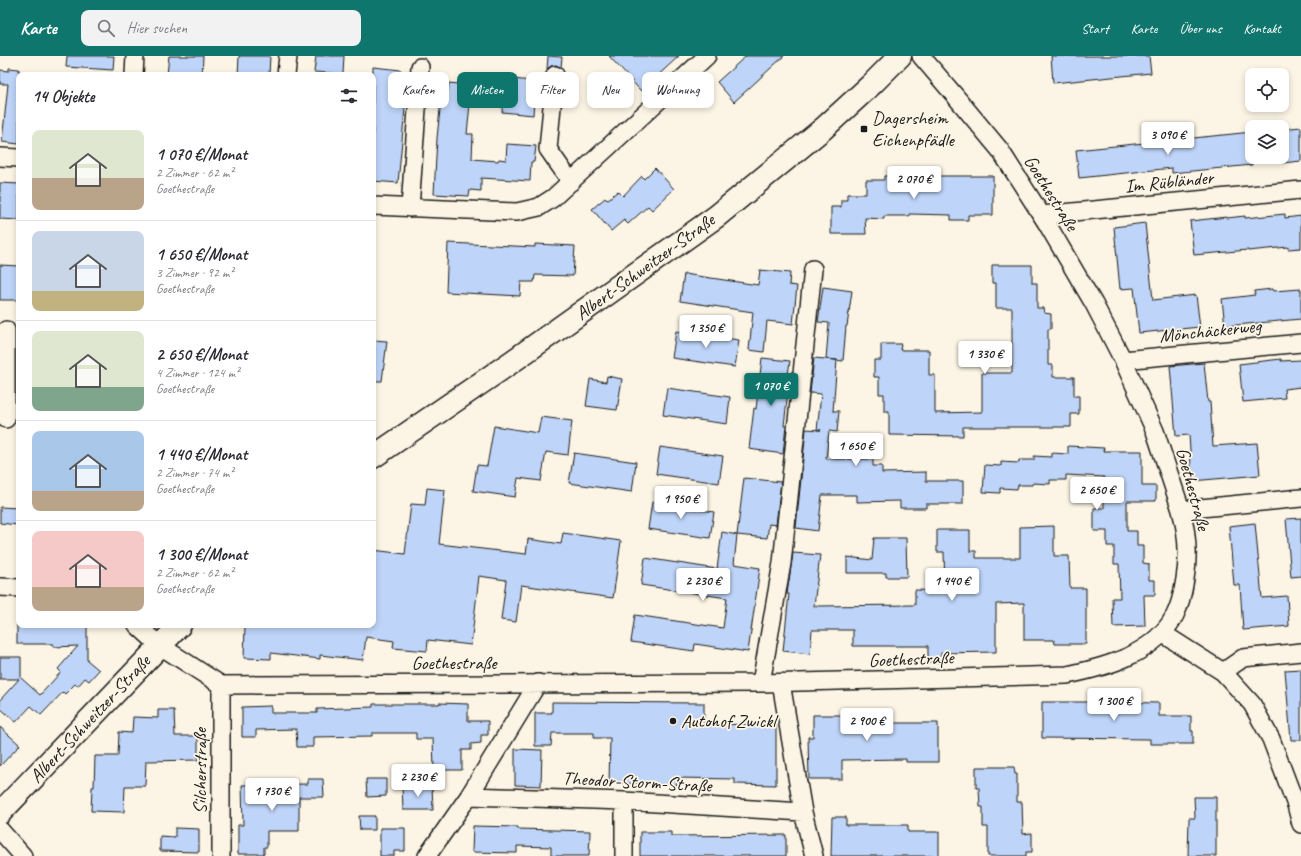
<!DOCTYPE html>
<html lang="de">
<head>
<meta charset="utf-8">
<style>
	:root { --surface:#fff; --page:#f2f2f3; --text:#2b2b33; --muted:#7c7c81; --line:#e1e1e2; --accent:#0f766e }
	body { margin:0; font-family:Caveat,sans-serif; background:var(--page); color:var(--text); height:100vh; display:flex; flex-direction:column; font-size:15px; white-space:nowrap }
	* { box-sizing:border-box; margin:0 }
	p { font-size:13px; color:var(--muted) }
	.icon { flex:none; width:22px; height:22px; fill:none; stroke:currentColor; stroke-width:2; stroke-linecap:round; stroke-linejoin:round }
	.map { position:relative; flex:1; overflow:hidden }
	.side { position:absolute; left:16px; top:16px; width:360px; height:556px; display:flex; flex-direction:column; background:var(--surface); border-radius:8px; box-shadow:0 2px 6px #0003 }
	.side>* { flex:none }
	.banner { position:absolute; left:388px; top:16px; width:380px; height:36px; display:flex; gap:8px }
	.fabs { position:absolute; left:1245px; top:12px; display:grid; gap:8px }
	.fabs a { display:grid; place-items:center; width:44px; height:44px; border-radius:8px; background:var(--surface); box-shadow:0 2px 6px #0003; font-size:20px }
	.price { position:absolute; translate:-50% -34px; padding:0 9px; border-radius:4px; background:#fff; color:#222; font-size:13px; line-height:26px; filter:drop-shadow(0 1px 2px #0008) }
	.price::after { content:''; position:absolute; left:50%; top:24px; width:12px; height:9px; margin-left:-6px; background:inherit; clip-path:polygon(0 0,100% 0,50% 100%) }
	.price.current { background:var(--accent); color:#fff }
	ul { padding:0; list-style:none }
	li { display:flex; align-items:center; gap:12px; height:100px; padding:0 16px }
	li+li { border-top:1px solid var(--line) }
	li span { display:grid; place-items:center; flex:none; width:112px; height:80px; border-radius:8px; color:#555 }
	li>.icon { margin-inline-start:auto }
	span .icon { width:48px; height:48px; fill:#fffc; stroke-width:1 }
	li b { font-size:17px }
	h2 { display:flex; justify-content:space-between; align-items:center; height:48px; padding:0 16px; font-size:17px }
	.chip { padding:0 14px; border-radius:8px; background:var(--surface); box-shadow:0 2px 6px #0003; font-size:14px; line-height:36px }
	.chip.current { background:var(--accent); color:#fff }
	header { display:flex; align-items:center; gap:24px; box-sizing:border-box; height:56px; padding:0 20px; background:var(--accent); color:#fff }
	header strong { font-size:19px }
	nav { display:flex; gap:22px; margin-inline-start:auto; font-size:14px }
	.search { width:280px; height:36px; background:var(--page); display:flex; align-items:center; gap:10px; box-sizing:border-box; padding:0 14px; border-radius:8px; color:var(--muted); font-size:15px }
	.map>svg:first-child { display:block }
</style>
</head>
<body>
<header>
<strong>Karte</strong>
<div class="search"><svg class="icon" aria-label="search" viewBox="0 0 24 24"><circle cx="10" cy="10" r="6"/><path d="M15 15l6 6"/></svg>Hier suchen</div>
<nav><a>Start</a><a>Karte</a><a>Über uns</a><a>Kontakt</a></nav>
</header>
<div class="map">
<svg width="1301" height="800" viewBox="0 0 1301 800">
	<rect width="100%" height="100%" fill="#fcf5e5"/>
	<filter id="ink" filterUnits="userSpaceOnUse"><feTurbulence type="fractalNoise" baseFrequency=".025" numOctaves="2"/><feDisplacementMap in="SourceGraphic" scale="8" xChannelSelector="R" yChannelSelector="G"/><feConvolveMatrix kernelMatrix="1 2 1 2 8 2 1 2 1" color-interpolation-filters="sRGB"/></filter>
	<g filter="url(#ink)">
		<path fill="#bed4f8" stroke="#1c1c1c" d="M67,0H114L113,14L66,11Z
			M169,0H203L202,19H167Z
			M239,0H270L269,19H238Z
			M316,0H344L343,18L314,16Z
			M548,0L562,1L561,12L556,9L551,10L547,13Z
			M609,0H679L641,35Z
			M746,0H784L734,46L717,26Z
			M1051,0H1149L1151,17L1053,27Z
			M373,11L401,14L400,30H404L402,51L405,52L398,127L373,125Z
			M9,12L19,13V88L2,86L8,28H0V14L9,15Z
			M502,22L532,25L530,42L534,43L533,59L502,56L503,40H500Z
			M449,27L478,30L476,49L470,48L467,78H473L472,103L498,105L499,103L506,104L507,88L536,90L534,106H531L530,125L481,122V135L470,134L469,140L434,138L437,82L442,34L448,35Z
			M1301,71V105L1282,107V73Z
			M1252,76V109L1172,117V112L1079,122L1076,94Z
			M655,112L674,133L652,154L648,150L628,168L624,164L611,175L592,153L605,142L607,144L618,135L623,140L642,120L644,123Z
			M910,115H933V120H993V159H968V164H951V159L909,158V160H884V163L865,162L866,178H831V151H841V144H847V138H866V124H884V120H910Z
			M0,127L19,128V164L0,163Z
			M1285,158V162L1301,160V192L1288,193V191L1248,195V194L1194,199L1190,165L1227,161V162L1245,160V162Z
			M1145,167L1153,244L1196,239L1200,271L1139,277L1134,232L1120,233L1114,171Z
			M448,187L535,191V188L575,190L573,220L535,219L534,226H521L520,240L446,236Z
			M0,209L19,210V244H0Z
			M992,209H1032V227H1037V252H1043L1044,257L1051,258V273H1048V309H1053V321H1074V340H1079V358H1071V371H963V380L889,379V355H884V338H879V321H874V304H881V288H901L900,294H929V319H935V357L982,356V317H1012V252H996V227H992Z
			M760,214L790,217L789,229L797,230L793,268L767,265L764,296L749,294L753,256L680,245L684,218L758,229Z
			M823,231L852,235L847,270H846L843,305L826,303L829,267L818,266Z
			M1272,233L1273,235L1301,233V263L1225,270L1222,243L1255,239L1254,235Z
			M676,275L739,284L735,311L672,302Z
			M373,284L387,285L382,325H373Z
			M762,302L790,305L787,325H789L784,370H786L783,398L749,393L754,352L756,353Z
			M814,302L837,304L833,355H839L837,376L829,375L826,403H873V410H882V417L926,416V425H963V448H926V452H900V445L857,446V439H822L818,475L796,472L806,373L821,374H817L821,338L810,337Z
			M1281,303V305L1301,304V331L1284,333L1285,342L1243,346L1239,308Z
			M1204,307L1208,346H1210L1213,390L1257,387L1260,419L1192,425L1189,379L1176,380L1170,310Z
			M607,320L622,323L617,354L586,350L590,323L606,326Z
			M667,332L730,341L727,368L663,359Z
			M541,361L572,365L568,399L546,396L541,425L518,422L515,441L473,435L477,409L487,410L494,370L538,377Z
			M1068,390L1104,392L1103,395H1142V430H1156V445H1127V475H1137V490H1143V507L1149,508V524H1155V539H1144L1145,570L1113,571L1112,542H1120L1119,508H1114V490H1107V475H1094V452H1104V421L1066,419V424H1050V428L1033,427L1032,429H1018L1017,433L1000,432V437L983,436L985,409L1001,410V406L1019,407V404H1034V400L1051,401V397L1068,398Z
			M660,391L723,400L719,427L656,418Z
			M574,397L636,406L632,436L569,427Z
			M744,422L781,426L776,469L769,468L767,482L737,479Z
			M427,432L445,434L439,488L526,498L528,483L561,488L563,477L621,485L613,542L521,529L516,566L501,564L506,524L479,520L471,589L428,584L427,595L393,592L394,585L366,581L363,604L320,599V603L271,597V603L244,602L245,569H373V494L405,498L411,448L425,449Z
			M652,446L714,456L710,482L648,473Z
			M0,451L18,452L17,469L0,467Z
			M1301,462V520L1291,521L1286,463Z
			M1255,467L1262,542L1287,540L1289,570L1243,574L1240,529H1234L1229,470Z
			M1054,470V500H1069L1070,532H1086V588H1055L1054,584H1024V547L996,548V596L941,597V606H928V590H853V574H812L810,598L783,595L789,538H787L793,497L820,499L814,550L915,549V534L945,535L944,496H937V474H970V495H976V502H1020V471Z
			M722,476L737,479L734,508L760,512L748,596L695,588L694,595L631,586L635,559L723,572L727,542L641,529L645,502L717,513Z
			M874,482H906L907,521H886V517H847V501L872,504Z
			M17,569H87V604L99,614L89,625L85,622L78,630L75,628L65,638L63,636L41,659L31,650L16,666L0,652V644L19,623H0V601H21V622L40,639L61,616L58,613L78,590L53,591V588H17Z
			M1301,613V684H1291L1285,614Z
			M1093,642H1106V646L1159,647V660H1191V675H1193V688H1150V683L1042,682V646H1093Z
			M552,646L704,647V668L776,669V729L735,728V723L677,722V729L609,727L610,682H594V677H552L551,690H535V657H552Z
			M439,647L468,648V665H488V679H481V687L471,688V694H462V714H434L433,683H416V677H372V680L313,681V691H297L296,673L256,674V681H242V651L271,650V657H317V653L373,651V648H439Z
			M158,654H174L175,680H198V704L146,705L145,730H125L124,756L91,755L92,731H94L95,700H118L119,676L132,677L133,661L158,662Z
			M843,657H856V659H887L886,667H938V706H906V703L842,704V723H809L808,681H813V659H843Z
			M0,671L20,689L0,710Z
			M515,693L542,694L541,730L515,729Z
			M976,711H1014L1015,718H1017V746H1022L1023,778L1032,777V796H1026V800H988V771H983V751H980L979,732H976Z
			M308,723H323L324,741H299V775H267V791H264V798H238V769H243L242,729L308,728Z
			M366,723H386V740L367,741Z
			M402,729H432L433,754H403Z
			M1194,741H1216V800H1188L1189,762H1195Z
			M359,760H375V774H360Z
			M832,761H846V769H908V776H939V800H831Z
			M473,770L518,771V773L590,775L589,800H551V791L517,790V797L472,796Z
			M175,772L199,773V796L160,795V780L175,781Z
			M380,772H405V795H394V800H380Z
			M640,776H671V780L786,779V800H640Z"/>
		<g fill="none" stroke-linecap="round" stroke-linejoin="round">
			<g stroke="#1c1c1c" stroke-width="20">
				<path id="street" d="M134,19L135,0
					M286,19L288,0
					M555,19L548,93L571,126
					M0,101L19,102
					M373,150L517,156L539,151L553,142L707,0
					M410,152L420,11
					M1042,159L1301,134
					M1123,304L1301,287
					M6,363V274
					M1181,454L1301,442
					M0,531L19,532
					M137,569L159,589L221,629L761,627L1067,619C1106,611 1155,598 1175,559C1181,547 1183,536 1185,523C1189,500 1187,476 1181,454L1155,375L1123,304L1094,248L1046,166L1000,94L956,41L921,0
					M1162,577L1223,616L1252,648L1271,683L1296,749L1301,768
					M1223,616L1243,602L1301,596
					M761,627L782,507L813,213
					M781,627L803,756L814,800
					M469,740L624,745L803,756
					M624,745V800
					M0,774L23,800
					M221,800V629
					M427,800L469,740L538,627"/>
			</g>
			<g stroke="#1c1c1c" stroke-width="25">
				<path id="secondary" d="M373,401L513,305L717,160L824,72L872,28L900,0
					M0,757L180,569"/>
			</g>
			<use href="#street" stroke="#fcf5e5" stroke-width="17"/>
			<use href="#secondary" stroke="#fcf5e5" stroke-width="22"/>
		</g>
	</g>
	<g fill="#1c1c1c" stroke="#fcf5e5" stroke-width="1.5">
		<rect x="860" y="69" width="8" height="8" rx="2"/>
		<circle cx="673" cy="665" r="4"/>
	</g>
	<g text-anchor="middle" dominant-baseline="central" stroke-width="3.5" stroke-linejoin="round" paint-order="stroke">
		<g font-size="19" fill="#1c1c1c" stroke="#fcf5e5" text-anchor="start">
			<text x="872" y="62">Dagersheim<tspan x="872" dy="22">Eichenpfädle</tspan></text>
			<text x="681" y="665">Autohof Zwickl</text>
		</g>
		<g font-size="19" fill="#1c1c1c" stroke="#fcf5e5">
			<text transform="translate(1169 126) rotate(-6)">Im Rübländer</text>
			<text transform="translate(1051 137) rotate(58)">Goethestraße</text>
			<text transform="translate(645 211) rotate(-36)">Albert-Schweitzer-Straße</text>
			<text transform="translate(1210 275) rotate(-6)">Mönchäckerweg</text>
			<text transform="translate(1193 433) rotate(75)">Goethestraße</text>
			<text transform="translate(911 603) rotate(-2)">Goethestraße</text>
			<text x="454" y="607">Goethestraße</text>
			<text transform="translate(90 663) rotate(-47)">Albert-Schweitzer-Straße</text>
			<text transform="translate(200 715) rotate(-90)">Silcherstraße</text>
			<text transform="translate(637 726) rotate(3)">Theodor-Storm-Straße</text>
		</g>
	</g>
</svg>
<div class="fabs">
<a><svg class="icon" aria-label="locate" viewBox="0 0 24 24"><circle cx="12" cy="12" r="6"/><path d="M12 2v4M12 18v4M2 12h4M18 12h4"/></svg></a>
<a><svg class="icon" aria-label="layers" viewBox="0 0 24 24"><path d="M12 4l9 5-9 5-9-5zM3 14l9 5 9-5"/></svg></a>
</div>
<b class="price" style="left:1168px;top:100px">3 090 €</b>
<b class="price" style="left:914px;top:144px">2 070 €</b>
<b class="price" style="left:706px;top:293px">1 350 €</b>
<b class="price" style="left:985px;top:319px">1 330 €</b>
<b class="price current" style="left:771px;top:351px">1 070 €</b>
<b class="price" style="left:856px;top:411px">1 650 €</b>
<b class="price" style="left:1097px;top:455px">2 650 €</b>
<b class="price" style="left:681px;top:464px">1 950 €</b>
<b class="price" style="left:703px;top:546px">2 230 €</b>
<b class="price" style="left:952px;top:546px">1 440 €</b>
<b class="price" style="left:1114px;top:666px">1 300 €</b>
<b class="price" style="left:867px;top:686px">2 900 €</b>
<b class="price" style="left:418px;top:742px">2 230 €</b>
<b class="price" style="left:272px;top:756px">1 730 €</b>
<div class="banner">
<a class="chip">Kaufen</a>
<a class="chip current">Mieten</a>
<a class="chip">Filter</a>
<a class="chip">Neu</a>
<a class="chip">Wohnung</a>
</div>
<section class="side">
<h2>14 Objekte<svg class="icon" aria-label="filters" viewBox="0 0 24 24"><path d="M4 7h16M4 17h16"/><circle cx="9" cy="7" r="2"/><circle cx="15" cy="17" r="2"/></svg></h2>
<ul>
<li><span style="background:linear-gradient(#dfe7d0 60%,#b9a48a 0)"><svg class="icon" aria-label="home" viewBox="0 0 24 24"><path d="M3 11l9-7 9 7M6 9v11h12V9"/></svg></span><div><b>1 070 €/Monat</b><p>2 Zimmer · 62 m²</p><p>Goethestraße</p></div></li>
<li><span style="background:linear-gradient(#c9d6e8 75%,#c2b280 0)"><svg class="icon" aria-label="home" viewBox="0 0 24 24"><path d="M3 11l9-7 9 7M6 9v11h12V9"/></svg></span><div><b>1 650 €/Monat</b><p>3 Zimmer · 92 m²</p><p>Goethestraße</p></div></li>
<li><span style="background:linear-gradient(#dfe7d0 70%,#7fa58c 0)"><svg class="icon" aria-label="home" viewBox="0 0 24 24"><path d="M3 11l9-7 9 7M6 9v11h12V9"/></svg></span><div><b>2 650 €/Monat</b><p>4 Zimmer · 124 m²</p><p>Goethestraße</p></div></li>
<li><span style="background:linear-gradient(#a9c7e8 75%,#b9a48a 0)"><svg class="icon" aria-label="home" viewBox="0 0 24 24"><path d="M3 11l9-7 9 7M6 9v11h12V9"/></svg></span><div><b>1 440 €/Monat</b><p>2 Zimmer · 74 m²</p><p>Goethestraße</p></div></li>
<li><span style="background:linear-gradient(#f6c9c9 70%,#b9a48a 0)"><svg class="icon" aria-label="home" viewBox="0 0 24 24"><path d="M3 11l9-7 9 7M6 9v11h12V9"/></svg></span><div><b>1 300 €/Monat</b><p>2 Zimmer · 62 m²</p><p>Goethestraße</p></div></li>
</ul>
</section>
</div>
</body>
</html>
